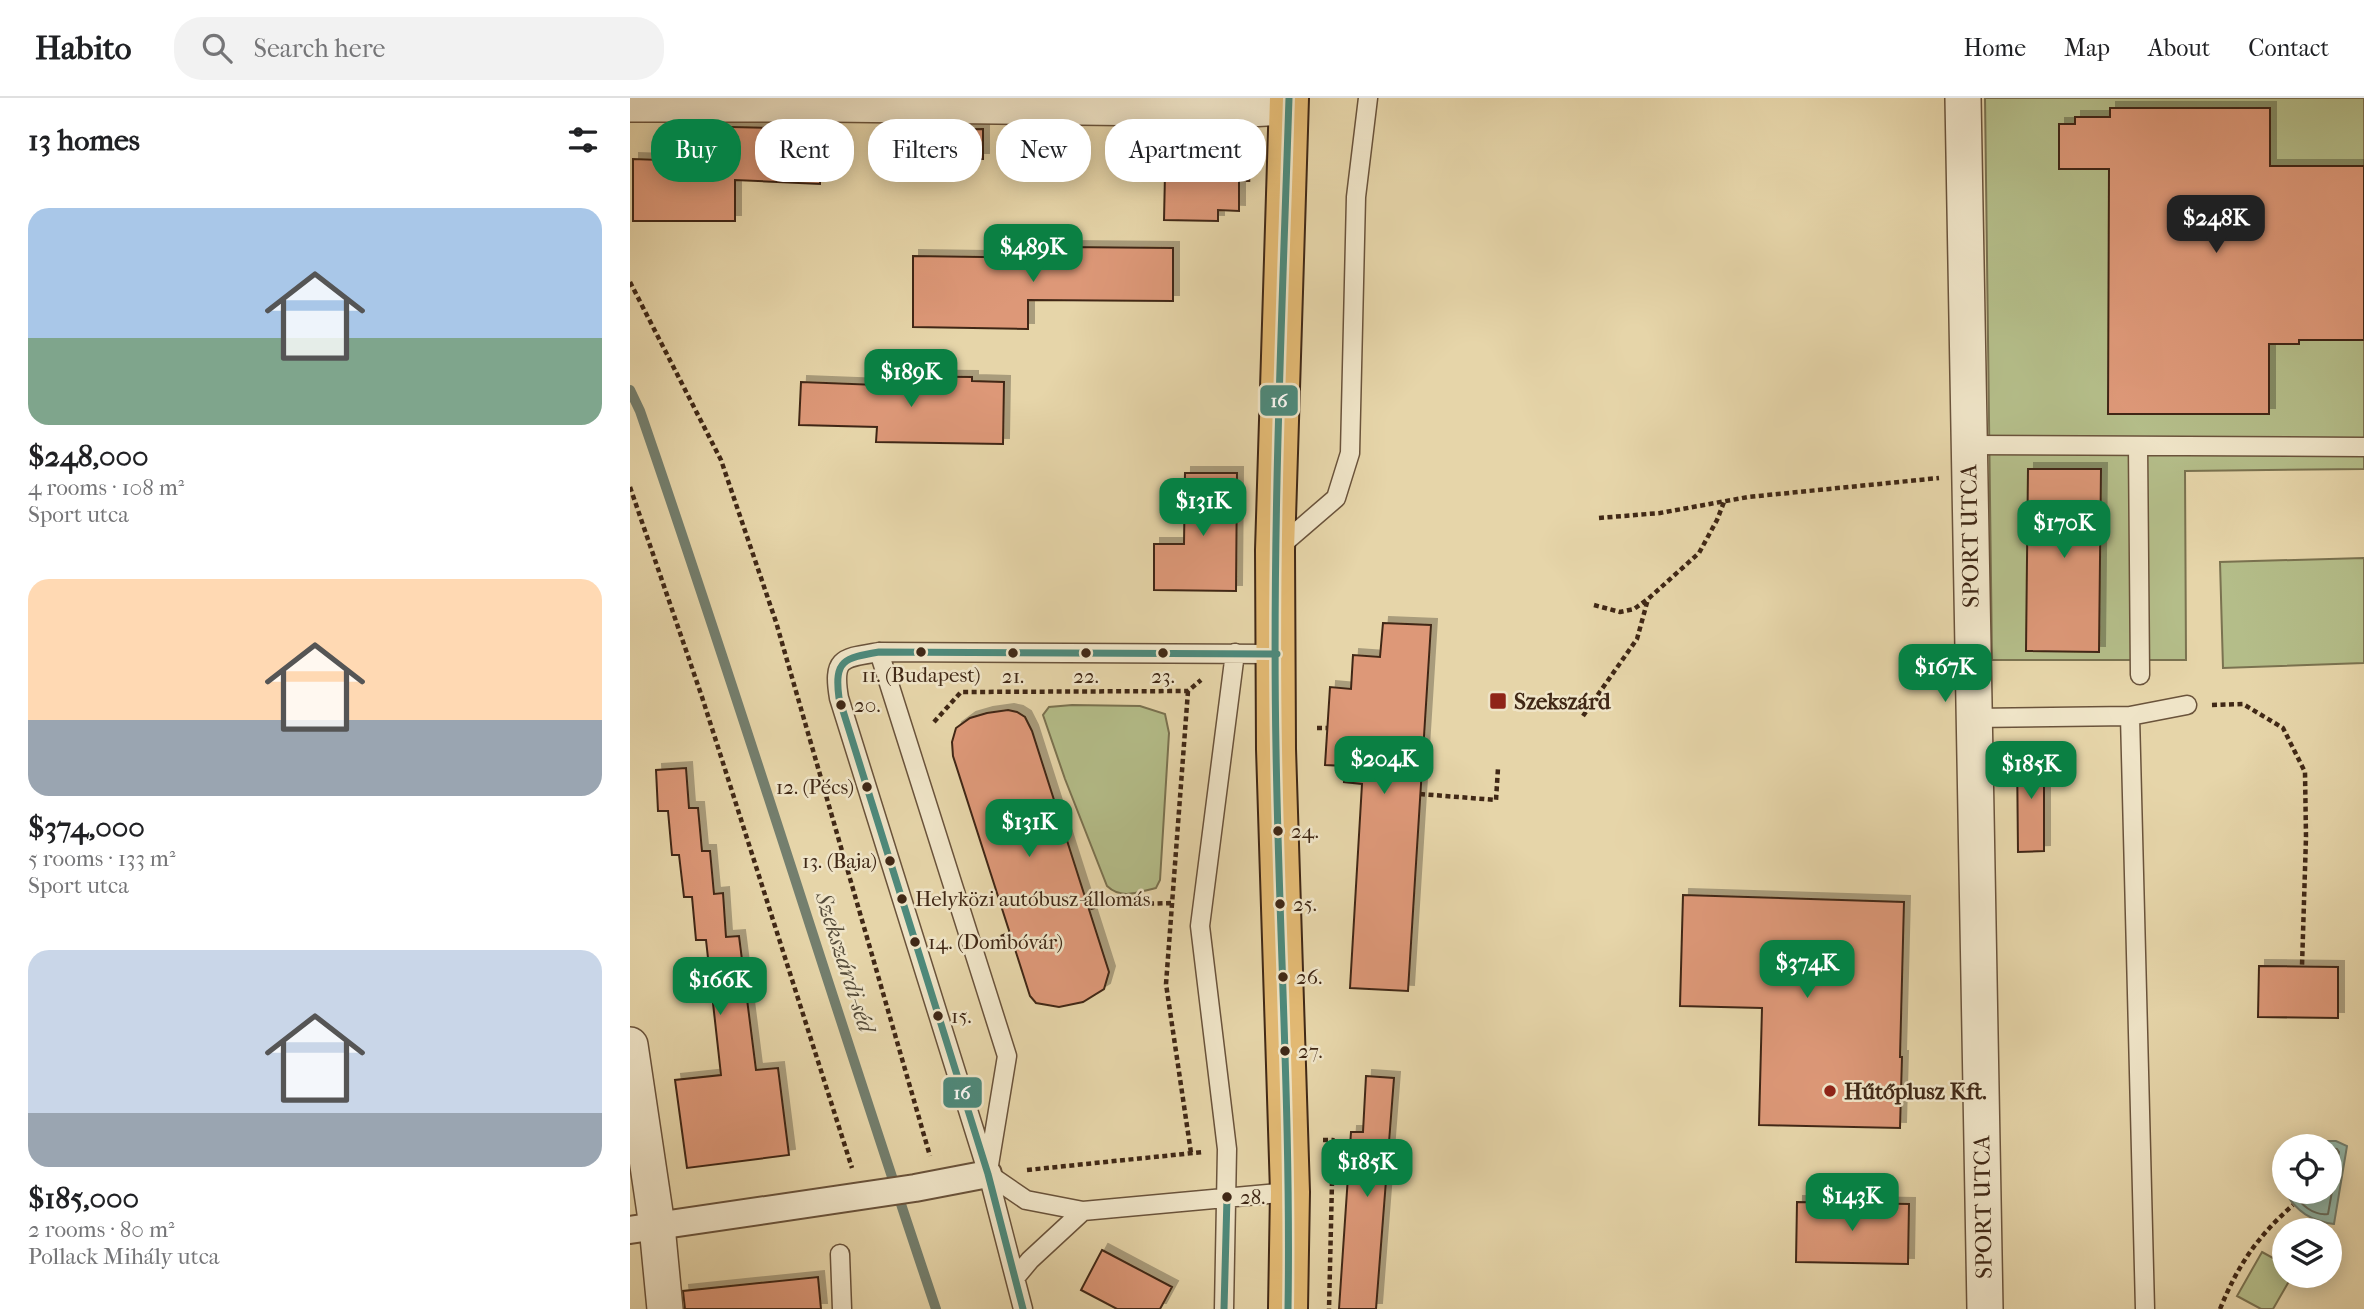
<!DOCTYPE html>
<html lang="en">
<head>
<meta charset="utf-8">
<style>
	:root { --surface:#fff; --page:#f2f2f2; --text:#202124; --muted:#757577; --line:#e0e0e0; --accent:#0b8043 }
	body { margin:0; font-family:"IM FELL French Canon",serif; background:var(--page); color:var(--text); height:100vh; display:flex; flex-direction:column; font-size:26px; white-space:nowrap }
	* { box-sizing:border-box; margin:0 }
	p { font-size:23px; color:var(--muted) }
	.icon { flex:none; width:38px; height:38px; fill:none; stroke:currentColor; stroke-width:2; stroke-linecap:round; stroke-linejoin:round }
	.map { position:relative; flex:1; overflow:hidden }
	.panel { display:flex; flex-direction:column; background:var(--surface); width:630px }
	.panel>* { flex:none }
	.top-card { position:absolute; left:21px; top:21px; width:665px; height:63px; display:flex; gap:14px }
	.controls { position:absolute; left:1642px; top:1036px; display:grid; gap:14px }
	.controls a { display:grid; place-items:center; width:70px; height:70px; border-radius:50%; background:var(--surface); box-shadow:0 4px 18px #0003; font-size:35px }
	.price { position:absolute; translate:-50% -60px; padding:0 16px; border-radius:14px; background:var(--accent); color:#fff; font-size:23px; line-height:46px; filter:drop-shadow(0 2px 4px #0008) }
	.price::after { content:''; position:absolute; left:50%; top:42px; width:21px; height:16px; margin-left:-10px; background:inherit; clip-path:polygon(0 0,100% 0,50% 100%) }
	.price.active { background:#222; color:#fff }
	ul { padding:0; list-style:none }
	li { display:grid; align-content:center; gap:14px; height:371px; padding:0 28px }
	li span { display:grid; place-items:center; height:217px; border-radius:21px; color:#555 }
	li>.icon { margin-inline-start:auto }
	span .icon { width:126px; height:126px; fill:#fffc; stroke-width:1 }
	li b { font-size:30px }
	h2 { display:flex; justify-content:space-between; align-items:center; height:84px; padding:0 28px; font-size:30px }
	.tag { padding:0 24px; border-radius:28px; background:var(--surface); box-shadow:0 4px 18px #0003; font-size:24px; line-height:63px }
	.tag.active { background:var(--accent); color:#fff }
	header { display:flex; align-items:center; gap:42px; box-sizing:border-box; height:98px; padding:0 35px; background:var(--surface); border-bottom:2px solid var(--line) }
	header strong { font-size:33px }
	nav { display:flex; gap:38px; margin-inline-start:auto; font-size:24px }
	.search { width:490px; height:63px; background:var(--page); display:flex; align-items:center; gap:18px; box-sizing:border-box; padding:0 24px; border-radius:28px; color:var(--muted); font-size:26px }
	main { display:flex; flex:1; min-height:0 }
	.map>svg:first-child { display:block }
</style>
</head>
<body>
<header>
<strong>Habito</strong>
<div class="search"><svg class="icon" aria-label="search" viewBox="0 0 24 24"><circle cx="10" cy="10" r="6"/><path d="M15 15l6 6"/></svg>Search here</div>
<nav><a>Home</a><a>Map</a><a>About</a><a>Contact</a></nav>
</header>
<main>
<section class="panel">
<h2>13 homes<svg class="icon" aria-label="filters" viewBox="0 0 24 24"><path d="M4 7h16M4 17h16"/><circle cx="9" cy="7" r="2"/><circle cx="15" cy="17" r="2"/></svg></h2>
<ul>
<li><span style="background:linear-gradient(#a9c7e8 60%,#7fa58c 0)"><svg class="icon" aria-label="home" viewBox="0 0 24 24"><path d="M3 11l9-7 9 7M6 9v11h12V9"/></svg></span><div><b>$248,000</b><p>4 rooms · 108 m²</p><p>Sport utca</p></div></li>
<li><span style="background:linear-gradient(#ffd9b3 65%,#9aa5b1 0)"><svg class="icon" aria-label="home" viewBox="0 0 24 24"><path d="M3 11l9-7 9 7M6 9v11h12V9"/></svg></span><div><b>$374,000</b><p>5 rooms · 133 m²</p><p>Sport utca</p></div></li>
<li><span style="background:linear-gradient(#c9d6e8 75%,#9aa5b1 0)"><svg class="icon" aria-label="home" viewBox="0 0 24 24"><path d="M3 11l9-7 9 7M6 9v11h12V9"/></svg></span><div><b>$185,000</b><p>2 rooms · 80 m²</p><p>Pollack Mihály utca</p></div></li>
</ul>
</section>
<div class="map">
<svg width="1734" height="1211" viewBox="0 0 1734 1211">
	<defs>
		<filter id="shadow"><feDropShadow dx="6" dy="-6" stdDeviation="0" flood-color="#0004"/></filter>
	</defs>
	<rect width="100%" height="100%" fill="#e6d5a9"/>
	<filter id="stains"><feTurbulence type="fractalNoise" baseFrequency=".00286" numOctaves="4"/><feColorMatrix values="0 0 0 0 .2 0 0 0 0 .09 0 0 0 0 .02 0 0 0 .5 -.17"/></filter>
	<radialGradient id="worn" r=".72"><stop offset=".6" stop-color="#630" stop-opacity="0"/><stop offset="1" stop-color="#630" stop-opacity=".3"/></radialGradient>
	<path fill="#b4bd89" stroke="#7a7250" stroke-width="2" d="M1355,0H1734V371L1555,373L1556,562H1362Z
		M1734,460V565L1593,570L1590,464Z
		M442,607L510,608L535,616L539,635L530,782L526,790C508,794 492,802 477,788L435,681L413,617L419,609Z
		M1632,1154L1654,1166V1178H1662L1643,1211H1631L1607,1198Z"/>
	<path fill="#96b9a8" stroke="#747f6e" stroke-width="2" d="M1696,1043H1706L1717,1048L1704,1126C1681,1123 1667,1114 1655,1094H1699V1048H1686Z"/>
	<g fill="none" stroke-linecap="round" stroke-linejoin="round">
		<path stroke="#6b705f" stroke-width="2" d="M1663,1094C1670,1106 1683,1118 1698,1116L1709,1054L1707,1051L1699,1050"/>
		<path stroke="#747f6e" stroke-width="10" d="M0,292L10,313C113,611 205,912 306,1211"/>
	</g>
	<path fill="#dd9878" stroke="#402816" stroke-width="2" filter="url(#shadow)" d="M1480,10H1640V68H1734V242H1669V246H1639V316H1478L1479,71H1429V26H1445V19H1480Z
		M59,28L192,31L190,86L105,82V123H3V61L59,63Z
		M536,30L609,31V113L588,112V123L534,122Z
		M353,31V61H282V32Z
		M433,149L543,150V203L398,202V231L283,229V158L433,160Z
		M247,278L342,279V283L374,284L373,346L246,344L247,329L169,327L171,284L247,287Z
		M1398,371H1471L1469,554L1396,553Z
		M555,375H607L606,493L524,492V446H554Z
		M753,525L801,527L778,893L720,890L732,686L714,684L715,668L695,667L700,589L721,591L723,557L750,559Z
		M378,612L387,614L395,619L402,633L479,874L474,891L453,904L429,909L406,905L400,898L323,658L322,644L326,630L340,620L357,615Z
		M1387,654H1414V753L1388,754Z
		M56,670L59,710H68L72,753H80L84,796L93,795L96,839L109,838L126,972L148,970L159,1057L57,1070L45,982L91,977L76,842H66L62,799H54L49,757H42L38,713H28L26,672Z
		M1053,797L1274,804L1270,959H1272L1270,1030L1129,1027L1132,910L1050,908Z
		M1629,868L1708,869V920L1628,919Z
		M736,978L764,980L746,1211H709L721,1034H733Z
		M1167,1104L1279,1106L1278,1166L1166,1164Z
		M472,1152L542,1189L530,1211H487L451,1192Z
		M188,1179L191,1211H55L53,1193Z"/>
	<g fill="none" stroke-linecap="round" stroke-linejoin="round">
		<g stroke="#6a533b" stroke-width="21">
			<path id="service" d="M1339,347L1734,349
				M1508,348L1510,577
				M648,450L706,400L720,355L726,99L738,0
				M249,554L377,958L358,1073
				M1500,618L1515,1211
				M1343,620L1500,618L1557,607
				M358,1076L396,1102L453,1113L660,1094
				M210,1156L212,1211
				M385,1180L400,1162L453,1113
				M393,1211L358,1076L209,600C202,559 213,560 249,554L647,556
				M594,1211L597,1051L570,828L605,555"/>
		</g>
		<g stroke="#6a533b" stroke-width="30">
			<path id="pedestrian" d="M0,1132L285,1090L358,1076"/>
		</g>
		<g stroke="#6a533b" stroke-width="38">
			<path id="minor" d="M1333,0L1355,1211
				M0,6H201L618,11L659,9
				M0,947L27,1128L35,1211"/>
		</g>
		<g stroke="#402816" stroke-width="42">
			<path id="primary" d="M658,1211L660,1094L646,651L645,452L659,0"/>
		</g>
		<path stroke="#402816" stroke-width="4.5" stroke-dasharray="5 3.5" stroke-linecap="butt" d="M618,45V85
			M0,184L91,362L146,524L300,1058
			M0,389L72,599L222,1070
			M969,420L1030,415L1118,399L1309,380
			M964,507L990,514L1004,511L1018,501L1069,455L1087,422L1094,404
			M558,593L536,886L561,1055
			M1582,607L1613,606L1653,630L1675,674L1676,739L1672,868
			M953,618L1007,541L1018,501
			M304,624L331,594L558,593L571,582
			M687,630H698
			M790,696L866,702L868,670
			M460,810L470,807L541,805
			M371,839L379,836
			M693,1042H703L699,1211
			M397,1072L573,1054
			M1590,1211C1608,1167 1627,1139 1663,1107"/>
		<use href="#service" stroke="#efe4c7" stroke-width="18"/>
		<use href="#pedestrian" stroke="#efe4c7" stroke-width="26"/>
		<use href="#minor" stroke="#efe4c7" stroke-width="35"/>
		<use href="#primary" stroke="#e3ba74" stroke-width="38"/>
		<g stroke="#efe4c7" stroke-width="12">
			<path id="bus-1" d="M393,1211L358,1076L209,600C204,562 214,560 249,554L647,556
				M594,1211L597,1099
				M658,1211C661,1024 649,838 646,651C642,434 652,217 659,0"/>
		</g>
		<use href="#bus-1" stroke="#4d8a7c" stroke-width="7"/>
	</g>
	<g fill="#402816" stroke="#efe4c7" stroke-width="2.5">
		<circle cx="291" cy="554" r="6"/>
		<circle cx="383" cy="555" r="6"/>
		<circle cx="456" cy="555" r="6"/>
		<circle cx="533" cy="555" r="6"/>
		<circle cx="211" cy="607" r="6"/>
		<circle cx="237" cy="689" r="6"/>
		<circle cx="648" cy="733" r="6"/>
		<circle cx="260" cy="763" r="6"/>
		<circle cx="272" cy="801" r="6"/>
		<circle cx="650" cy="806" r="6"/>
		<circle cx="285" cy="844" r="6"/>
		<circle cx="653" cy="879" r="6"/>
		<circle cx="308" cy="918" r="6"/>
		<circle cx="655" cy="953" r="6"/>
		<circle cx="597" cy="1099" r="6"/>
	</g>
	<g fill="#8f2418" stroke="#efe4c7" stroke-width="2.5">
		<rect x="859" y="594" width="18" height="18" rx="3.5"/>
		<circle cx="1200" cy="993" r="7"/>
	</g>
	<g text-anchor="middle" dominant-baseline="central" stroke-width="5" stroke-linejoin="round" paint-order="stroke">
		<g font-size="21" fill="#402816" stroke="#efe4c7" text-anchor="start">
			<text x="291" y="577" text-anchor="middle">11. (Budapest)</text>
			<text x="383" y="578" text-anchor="middle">21.</text>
			<text x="456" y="578" text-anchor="middle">22.</text>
			<text x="533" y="578" text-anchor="middle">23.</text>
			<text x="224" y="607">20.</text>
			<text x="224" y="689" text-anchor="end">12. (Pécs)</text>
			<text x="661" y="733">24.</text>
			<text x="247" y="763" text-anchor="end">13. (Baja)</text>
			<text x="285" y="801">Helyközi autóbusz-állomás</text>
			<text x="663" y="806">25.</text>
			<text x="298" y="844">14. (Dombóvár)</text>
			<text x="666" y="879">26.</text>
			<text x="321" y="918">15.</text>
			<text x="668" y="953">27.</text>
			<text x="610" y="1099">28.</text>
		</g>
		<g font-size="23" fill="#402816" stroke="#efe4c7">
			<text transform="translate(1340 438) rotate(-91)">SPORT UTCA</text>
			<text transform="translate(1353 1109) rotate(-91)">SPORT UTCA</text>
		</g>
		<g font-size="23" font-weight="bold" fill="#402816" stroke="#efe4c7" text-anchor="start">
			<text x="884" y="603">Szekszárd</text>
			<text x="1214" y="993">Hűtőplusz Kft.</text>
		</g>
		<g font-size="24" font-style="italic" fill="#564c3a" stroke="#efe4c7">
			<text transform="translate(215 864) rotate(72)">Szekszárdi-séd</text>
		</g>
	</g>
	<g stroke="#efe4c7" stroke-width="2.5">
		<rect x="629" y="286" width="40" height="33" rx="7" fill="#4d8a7c"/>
		<rect x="312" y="978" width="41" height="33" rx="7" fill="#4d8a7c"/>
	</g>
	<g font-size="19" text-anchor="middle" font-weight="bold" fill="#fff">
		<text x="649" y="309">16</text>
		<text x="332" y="1001">16</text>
	</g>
	<rect width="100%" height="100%" filter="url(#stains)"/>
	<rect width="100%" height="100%" fill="url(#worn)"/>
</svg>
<div class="controls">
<a><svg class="icon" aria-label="locate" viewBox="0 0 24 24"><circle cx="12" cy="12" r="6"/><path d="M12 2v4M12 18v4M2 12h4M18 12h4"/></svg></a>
<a><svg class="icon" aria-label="layers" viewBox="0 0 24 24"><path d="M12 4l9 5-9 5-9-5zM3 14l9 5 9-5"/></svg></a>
</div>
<b class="price active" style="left:1586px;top:157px">$248K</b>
<b class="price" style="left:403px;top:186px">$489K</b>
<b class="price" style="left:281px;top:311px">$189K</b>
<b class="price" style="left:573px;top:440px">$131K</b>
<b class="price" style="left:1434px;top:462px">$170K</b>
<b class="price" style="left:1315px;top:606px">$167K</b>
<b class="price" style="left:754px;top:698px">$204K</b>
<b class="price" style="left:1401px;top:703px">$185K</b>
<b class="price" style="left:399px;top:761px">$131K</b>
<b class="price" style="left:1177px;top:902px">$374K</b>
<b class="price" style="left:90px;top:919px">$166K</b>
<b class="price" style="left:737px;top:1101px">$185K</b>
<b class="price" style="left:1222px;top:1135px">$143K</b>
<div class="top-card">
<a class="tag active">Buy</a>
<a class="tag">Rent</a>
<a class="tag">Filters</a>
<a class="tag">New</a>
<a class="tag">Apartment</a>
</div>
</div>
</main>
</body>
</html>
